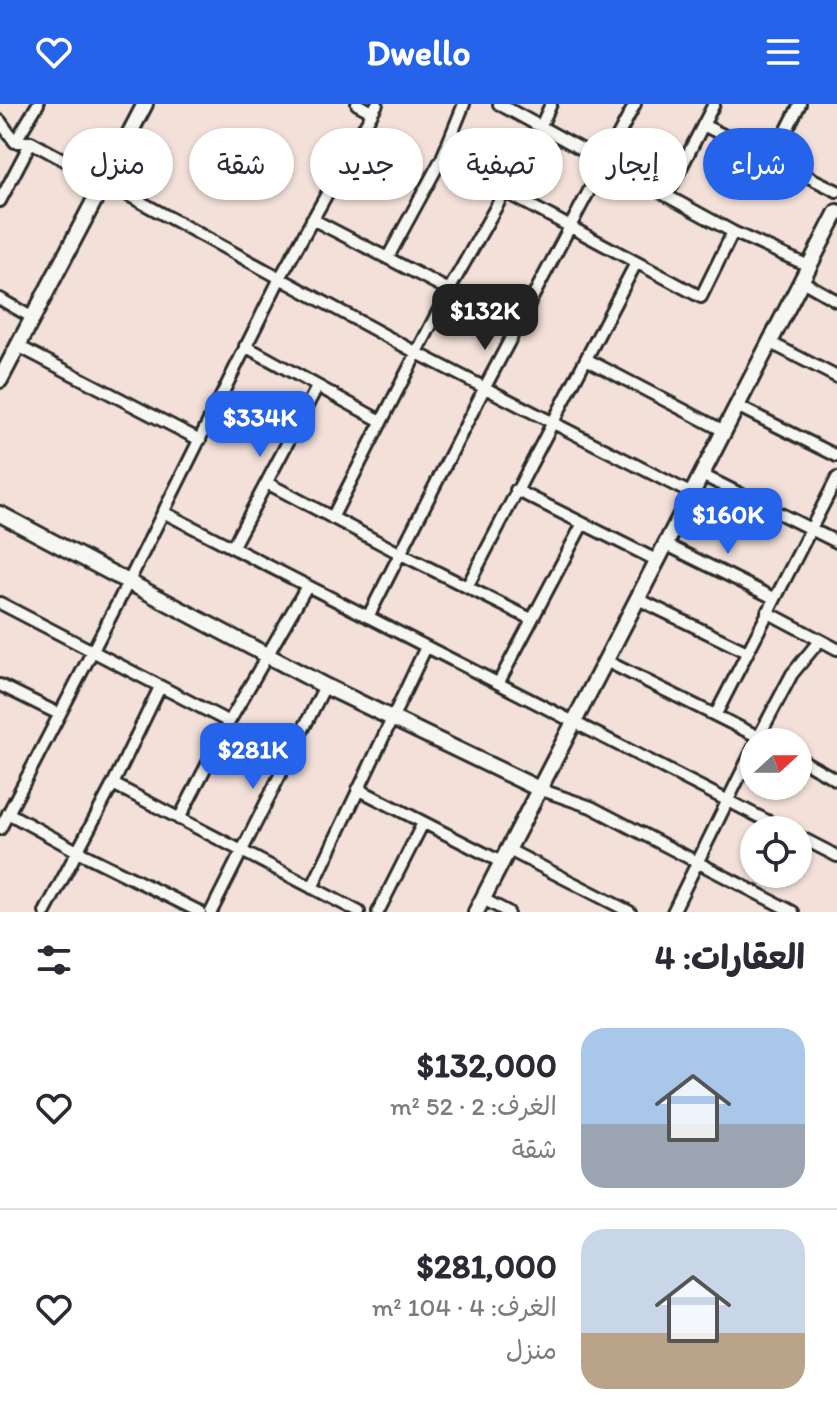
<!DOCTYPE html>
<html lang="ar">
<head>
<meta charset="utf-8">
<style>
	:root { --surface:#fff; --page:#f7f7f7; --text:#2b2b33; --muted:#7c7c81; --line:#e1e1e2; --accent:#2563eb }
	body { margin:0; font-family:Itim,"Playpen Sans Arabic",sans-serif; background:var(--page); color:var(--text); direction:rtl; height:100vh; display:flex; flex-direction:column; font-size:30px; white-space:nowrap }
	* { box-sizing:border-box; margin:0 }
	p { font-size:26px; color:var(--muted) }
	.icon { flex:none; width:44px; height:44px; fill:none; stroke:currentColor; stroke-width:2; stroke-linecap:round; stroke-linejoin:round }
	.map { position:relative; height:808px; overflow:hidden; direction:ltr }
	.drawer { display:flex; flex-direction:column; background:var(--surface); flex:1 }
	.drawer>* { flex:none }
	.banner { position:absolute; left:24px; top:24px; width:790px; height:72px; direction:rtl; display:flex; gap:16px }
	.needle { width:52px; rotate:69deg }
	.fabs { position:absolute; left:740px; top:624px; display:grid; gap:16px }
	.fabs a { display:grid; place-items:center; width:72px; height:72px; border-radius:50%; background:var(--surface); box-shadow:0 2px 6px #0004; font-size:40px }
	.price { position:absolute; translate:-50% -68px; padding:0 18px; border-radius:16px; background:var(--accent); color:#fff; font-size:26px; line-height:52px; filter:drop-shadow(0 2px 4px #0008) }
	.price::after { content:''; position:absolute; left:50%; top:48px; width:24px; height:18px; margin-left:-12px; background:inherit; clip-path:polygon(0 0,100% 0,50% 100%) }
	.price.on { background:#222; color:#fff }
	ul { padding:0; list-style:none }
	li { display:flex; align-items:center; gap:24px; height:200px; padding:0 32px }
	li+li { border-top:2px solid var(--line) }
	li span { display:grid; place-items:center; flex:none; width:224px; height:160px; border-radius:24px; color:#555 }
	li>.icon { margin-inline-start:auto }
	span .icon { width:96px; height:96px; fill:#fffc; stroke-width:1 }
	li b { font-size:34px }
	h2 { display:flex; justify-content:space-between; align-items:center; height:96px; padding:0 32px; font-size:34px }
	.tag { padding:0 28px; border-radius:36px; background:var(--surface); box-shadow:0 2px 6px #0004; font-size:28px; line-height:72px }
	.tag.on { background:var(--accent); color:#fff }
	header { display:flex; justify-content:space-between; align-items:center; height:104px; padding:0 32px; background:var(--accent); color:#fff; font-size:36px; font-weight:700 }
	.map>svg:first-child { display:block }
</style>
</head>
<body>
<header><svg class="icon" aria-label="menu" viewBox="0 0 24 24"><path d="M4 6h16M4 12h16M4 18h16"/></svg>Dwello<svg class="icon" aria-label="heart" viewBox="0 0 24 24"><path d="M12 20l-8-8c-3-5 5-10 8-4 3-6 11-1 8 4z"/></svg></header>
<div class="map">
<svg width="837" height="808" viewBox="0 0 837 808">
	<rect width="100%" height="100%" fill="#f2e0d9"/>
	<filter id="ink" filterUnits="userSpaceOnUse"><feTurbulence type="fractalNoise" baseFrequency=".0125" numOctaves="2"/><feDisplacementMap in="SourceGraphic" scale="16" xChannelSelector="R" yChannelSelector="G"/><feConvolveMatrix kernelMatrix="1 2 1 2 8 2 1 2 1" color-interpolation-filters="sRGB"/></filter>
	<g filter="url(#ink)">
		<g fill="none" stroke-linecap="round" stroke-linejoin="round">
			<g stroke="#2b2b2b" stroke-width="16">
				<path id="street" d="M357,0L372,8
					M499,0L733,128L809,162
					M0,17L15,38
					M703,21L837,87
					M541,22L551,0
					M31,38L417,249L692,390
					M442,54L701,193L733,128
					M772,55L800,0
					M667,91L714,0
					M0,97L31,38H15L38,0
					M312,115L449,186
					M388,153L442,54L464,0
					M802,177L837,197
					M0,195L33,214
					M771,239L837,273
					M18,242L200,336
					M245,242L381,317
					M586,255L724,327
					M737,302L837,352
					M702,371L837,438
					M267,379L401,450L531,515
					M516,386L658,457
					M163,408L785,726
					M332,414L449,186L504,89
					M667,441L774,494
					M233,442L317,283
					M467,483L636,159
					M638,495L747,548
					M0,499L229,618
					M767,508L837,545
					M368,513L484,285L635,0
					M606,557L769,638
					M499,578L582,421
					M0,581L59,610
					M716,610L837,374
					M757,636L792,570L820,536
					M798,654L837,676
					M113,680L359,808
					M358,685L501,758
					M539,685L591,703L793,808
					M8,709L77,747L200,808
					M179,715L229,618L307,482
					M0,725L129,477L280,174L377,0
					M798,732L837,752
					M507,745L630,808
					M312,784L426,543
					M483,795L508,808
					M45,808L113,680L160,583
					M211,808L325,582
					M378,808L423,719
					M673,808L754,643"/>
			</g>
			<g stroke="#2b2b2b" stroke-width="20">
				<path id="secondary" d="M0,276L145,0
					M0,410L325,582L539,685
					M476,808L837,108"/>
			</g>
			<use href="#street" stroke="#f6f6f2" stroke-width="10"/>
			<use href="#secondary" stroke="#f6f6f2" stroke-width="14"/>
		</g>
	</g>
</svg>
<div class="fabs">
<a><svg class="needle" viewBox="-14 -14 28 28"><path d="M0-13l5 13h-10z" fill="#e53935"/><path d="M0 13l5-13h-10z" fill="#7c7c81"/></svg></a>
<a><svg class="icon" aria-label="locate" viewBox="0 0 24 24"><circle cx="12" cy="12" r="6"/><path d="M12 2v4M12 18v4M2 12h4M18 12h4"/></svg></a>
</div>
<b class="price on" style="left:485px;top:248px">$132K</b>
<b class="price" style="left:260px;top:355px">$334K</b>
<b class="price" style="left:728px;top:452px">$160K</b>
<b class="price" style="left:253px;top:687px">$281K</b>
<div class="banner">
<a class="tag on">شراء</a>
<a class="tag">إيجار</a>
<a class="tag">تصفية</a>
<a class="tag">جديد</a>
<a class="tag">شقة</a>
<a class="tag">منزل</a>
</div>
</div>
<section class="drawer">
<h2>العقارات: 4<svg class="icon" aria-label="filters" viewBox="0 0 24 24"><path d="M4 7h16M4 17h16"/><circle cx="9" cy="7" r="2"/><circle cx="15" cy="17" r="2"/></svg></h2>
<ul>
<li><span style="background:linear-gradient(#a9c7e8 60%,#9aa5b1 0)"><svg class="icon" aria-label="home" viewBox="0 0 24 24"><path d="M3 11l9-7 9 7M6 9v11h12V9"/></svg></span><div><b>$132,000</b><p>الغرف: 2 · 52 m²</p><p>شقة</p></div><svg class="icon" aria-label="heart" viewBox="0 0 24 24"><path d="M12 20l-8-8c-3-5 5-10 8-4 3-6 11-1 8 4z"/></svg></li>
<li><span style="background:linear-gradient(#c9d6e8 65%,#b9a48a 0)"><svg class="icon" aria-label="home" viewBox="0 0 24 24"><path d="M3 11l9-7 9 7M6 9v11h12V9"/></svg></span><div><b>$281,000</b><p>الغرف: 4 · 104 m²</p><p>منزل</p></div><svg class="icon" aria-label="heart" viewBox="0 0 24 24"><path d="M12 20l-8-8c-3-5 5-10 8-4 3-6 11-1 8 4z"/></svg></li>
</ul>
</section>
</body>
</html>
